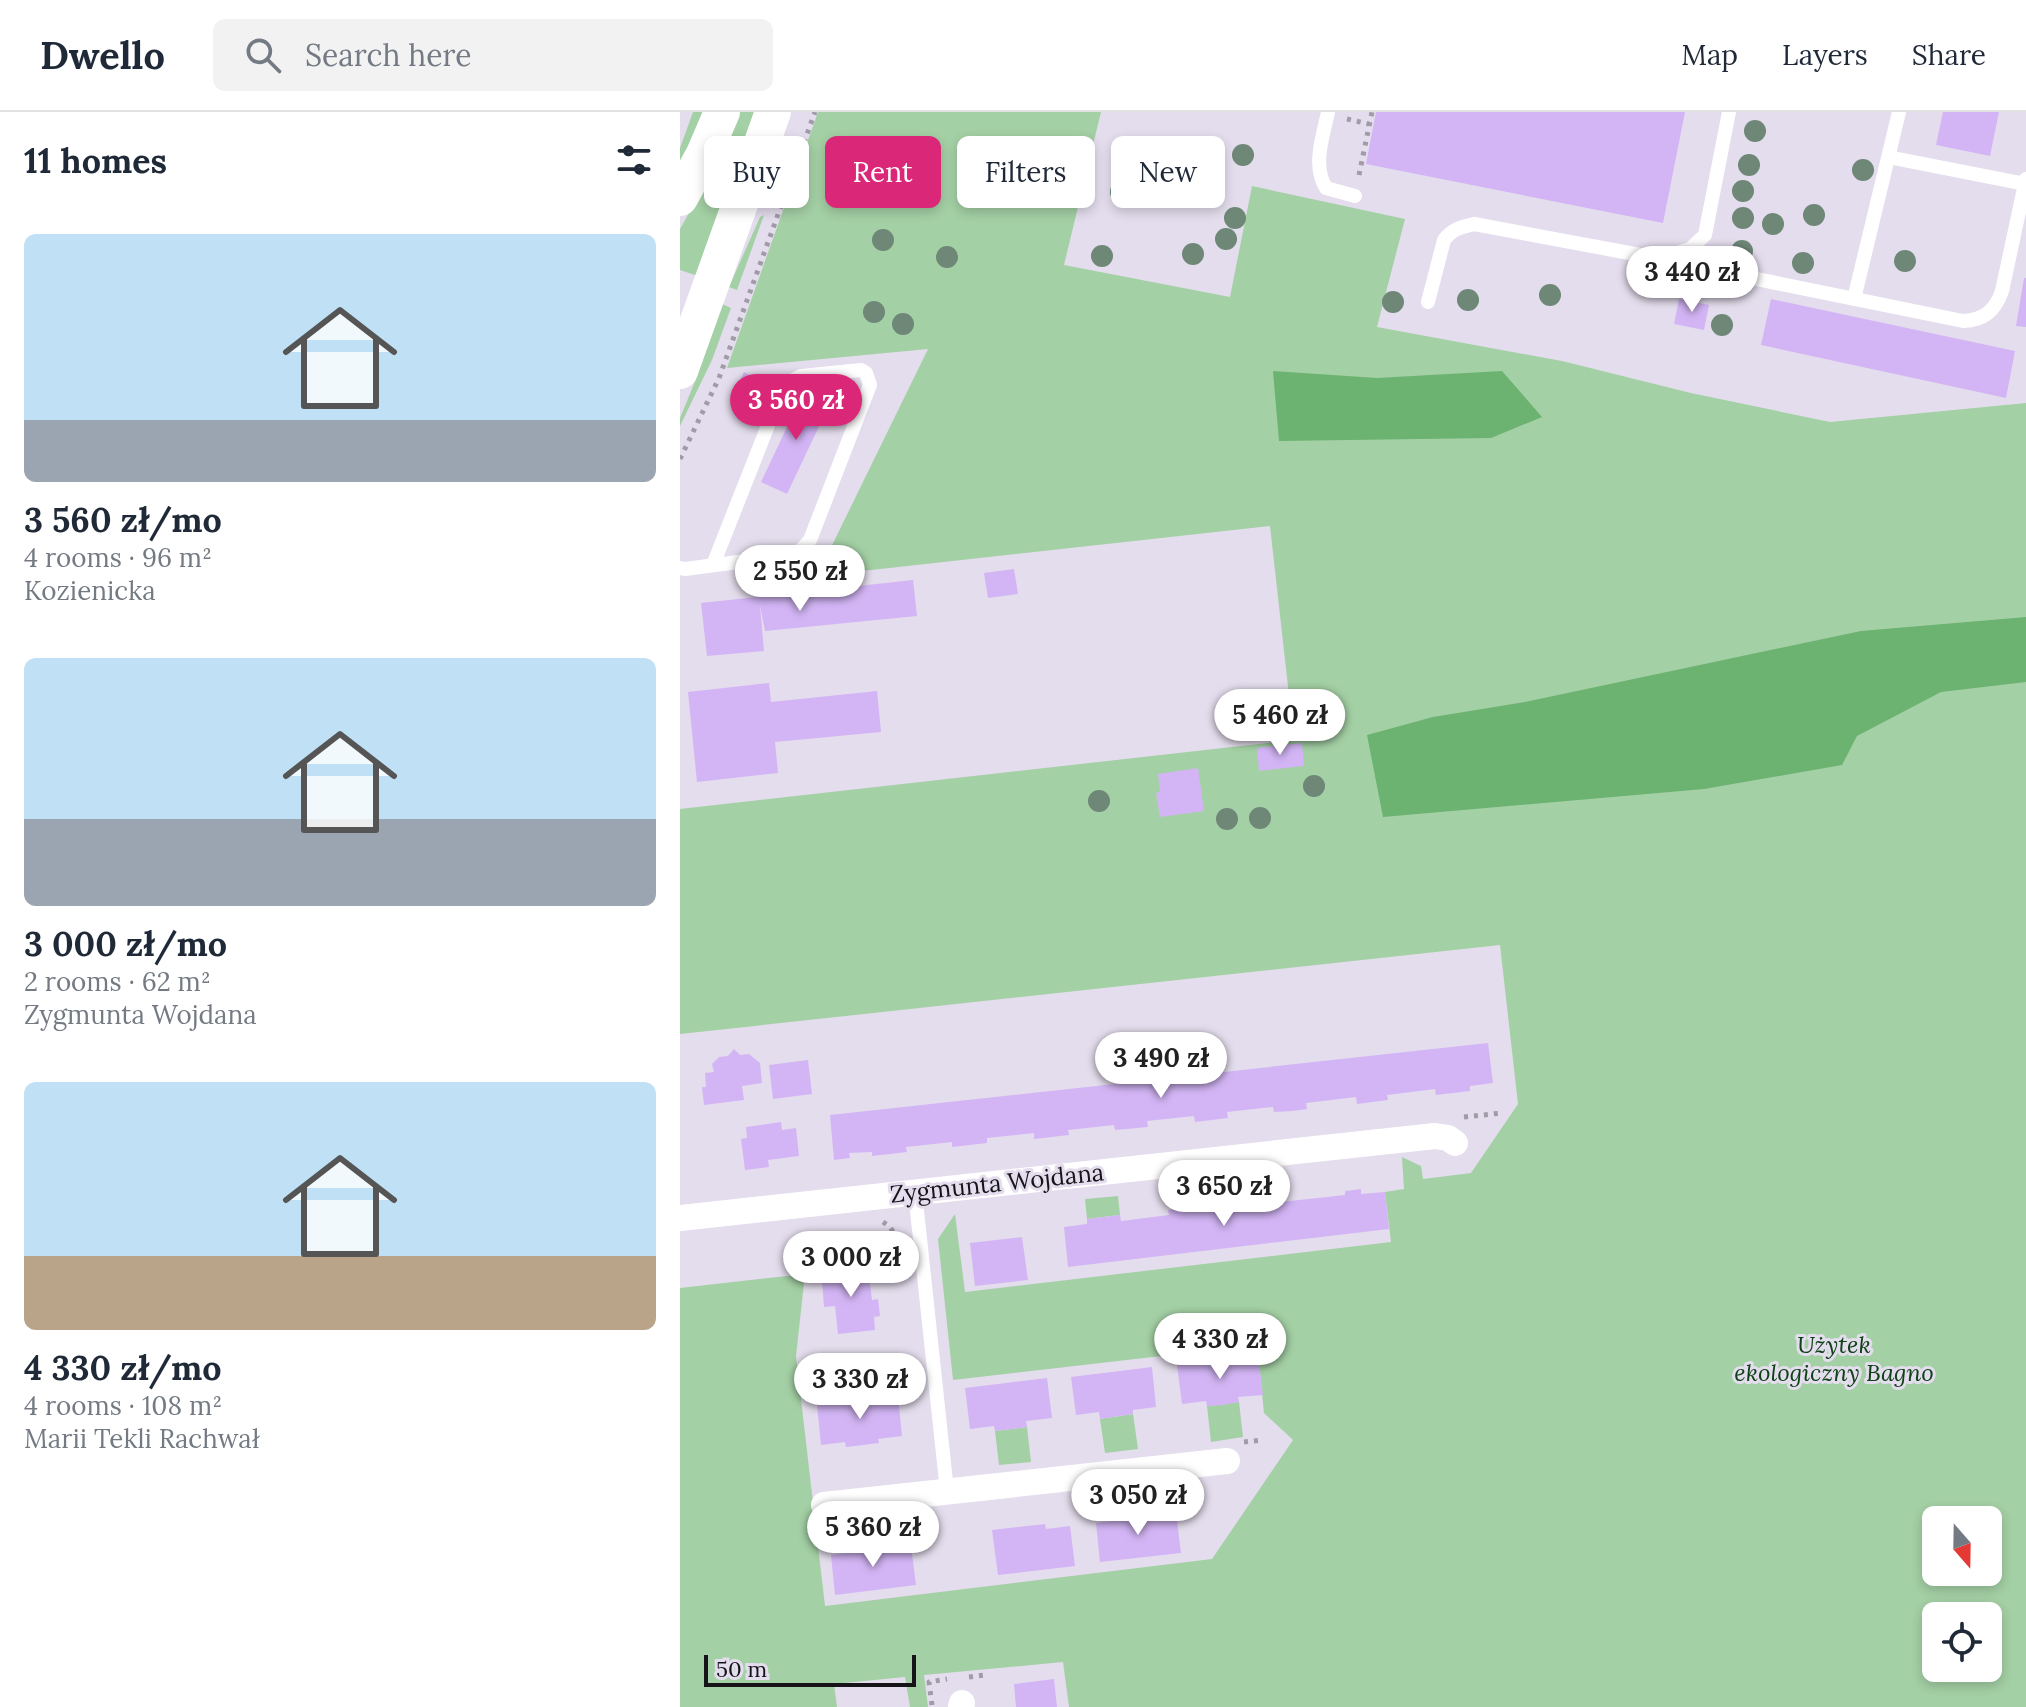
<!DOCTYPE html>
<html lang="en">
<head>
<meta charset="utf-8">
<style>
	:root { --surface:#fff; --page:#f2f2f3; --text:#1f2937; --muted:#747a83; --line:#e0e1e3; --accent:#db2777 }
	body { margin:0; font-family:Lora,serif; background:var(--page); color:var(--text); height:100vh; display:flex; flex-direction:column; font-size:30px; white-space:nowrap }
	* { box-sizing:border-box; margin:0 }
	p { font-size:26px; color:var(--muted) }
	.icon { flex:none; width:44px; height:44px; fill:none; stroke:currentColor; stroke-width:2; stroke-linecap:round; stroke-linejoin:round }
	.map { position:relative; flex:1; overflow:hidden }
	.panel { display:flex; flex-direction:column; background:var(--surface); width:680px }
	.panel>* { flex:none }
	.banner { position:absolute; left:24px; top:24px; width:760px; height:72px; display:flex; gap:16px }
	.needle { width:52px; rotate:160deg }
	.controls { position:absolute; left:1242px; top:1394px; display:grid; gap:16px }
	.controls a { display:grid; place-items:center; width:80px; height:80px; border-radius:12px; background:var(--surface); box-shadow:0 4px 12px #0003; font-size:40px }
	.scale { position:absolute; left:24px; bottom:20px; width:212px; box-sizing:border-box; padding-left:8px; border:4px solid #161319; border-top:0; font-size:22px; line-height:28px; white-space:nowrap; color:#161319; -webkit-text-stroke:6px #e4dded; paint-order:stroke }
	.price { position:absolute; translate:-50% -68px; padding:0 18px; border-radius:28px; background:#fff; color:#222; font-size:26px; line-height:52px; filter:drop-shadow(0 2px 4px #0008) }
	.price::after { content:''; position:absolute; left:50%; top:48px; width:24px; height:18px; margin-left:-12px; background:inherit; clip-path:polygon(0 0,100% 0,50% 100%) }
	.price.on { background:var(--accent); color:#fff }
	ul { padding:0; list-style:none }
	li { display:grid; align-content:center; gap:16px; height:424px; padding:0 24px }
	li span { display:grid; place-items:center; height:248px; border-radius:12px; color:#555 }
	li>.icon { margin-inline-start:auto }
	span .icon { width:144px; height:144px; fill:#fffc; stroke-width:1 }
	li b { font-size:34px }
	h2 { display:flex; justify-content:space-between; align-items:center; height:96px; padding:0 24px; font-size:34px }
	.tag { padding:0 28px; border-radius:12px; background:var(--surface); box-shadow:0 4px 12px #0003; font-size:28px; line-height:72px }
	.tag.on { background:var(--accent); color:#fff }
	header { display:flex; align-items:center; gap:48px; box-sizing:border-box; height:112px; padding:0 40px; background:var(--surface); border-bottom:2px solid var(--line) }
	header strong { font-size:38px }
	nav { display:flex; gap:44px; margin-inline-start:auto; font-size:28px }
	.search { width:560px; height:72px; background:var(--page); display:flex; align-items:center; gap:20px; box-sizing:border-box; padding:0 28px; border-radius:12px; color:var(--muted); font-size:30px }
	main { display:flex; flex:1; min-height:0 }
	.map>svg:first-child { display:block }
</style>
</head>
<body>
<header>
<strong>Dwello</strong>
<div class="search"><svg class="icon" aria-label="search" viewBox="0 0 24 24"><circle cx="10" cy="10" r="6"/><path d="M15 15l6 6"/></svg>Search here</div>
<nav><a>Map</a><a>Layers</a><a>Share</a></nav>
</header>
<main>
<section class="panel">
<h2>11 homes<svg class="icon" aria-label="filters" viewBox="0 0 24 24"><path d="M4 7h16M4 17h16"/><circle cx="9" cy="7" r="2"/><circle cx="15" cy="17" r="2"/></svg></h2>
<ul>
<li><span style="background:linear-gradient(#bfe0f5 75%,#9aa5b1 0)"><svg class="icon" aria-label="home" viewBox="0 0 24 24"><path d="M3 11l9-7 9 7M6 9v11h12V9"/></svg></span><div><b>3 560 zł/mo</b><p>4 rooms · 96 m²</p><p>Kozienicka</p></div></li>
<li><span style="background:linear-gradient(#bfe0f5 65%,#9aa5b1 0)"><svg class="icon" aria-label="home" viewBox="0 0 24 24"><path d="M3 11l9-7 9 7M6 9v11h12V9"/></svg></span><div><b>3 000 zł/mo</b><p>2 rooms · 62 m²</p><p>Zygmunta Wojdana</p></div></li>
<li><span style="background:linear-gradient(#bfe0f5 70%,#b9a48a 0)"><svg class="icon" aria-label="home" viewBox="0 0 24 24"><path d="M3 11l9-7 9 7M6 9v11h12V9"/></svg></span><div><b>4 330 zł/mo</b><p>4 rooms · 108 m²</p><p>Marii Tekli Rachwał</p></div></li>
</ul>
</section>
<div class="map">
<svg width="1346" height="1595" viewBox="0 0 1346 1595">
	<rect width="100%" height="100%" fill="#e4dded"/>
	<path fill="#a4d0a5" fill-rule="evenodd" d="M13,0H24L16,22L0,50V36Z
		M59,0H74L18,164L0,158V117L41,43Z
		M138,0H421L384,153L550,185L572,74L725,107L697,215L882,249L1011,281L1150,310L1346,291V1595H389L383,1550L244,1563L248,1595H230L225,1565L154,1572L157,1595H0V1176L125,1162L116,1244L145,1494L532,1447L613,1328L584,1301L577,1233L273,1268L258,1127L275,1102L285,1180L711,1130L705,1080L724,1077L722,1045L741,1054L743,1067L791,1061L838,992L820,833L0,922V697L614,628L590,414L137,464L248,237L47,256ZM1256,1408H1308V1460H1256ZM1256,1504H1308V1556H1256Z
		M84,103L57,178L49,175L80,105Z
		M42,192L51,196L32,248L0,314V306L16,267Z
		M438,1084L440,1103L407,1107L405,1087Z
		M559,1290L563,1325L531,1330L527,1294Z
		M453,1302L458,1337L425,1341L420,1307Z
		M347,1315L351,1350L319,1353L315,1319Z"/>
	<path fill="#6cb271" d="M593,259L697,266L822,259L862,305L811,326L599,329Z
		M1346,505V570L1261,580L1177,624L1162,653L1024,677L703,705L687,623L753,605L845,590L1181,519Z"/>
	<path fill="#d3b5f5" d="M696,0H1005L983,111L686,52Z
		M1263,0H1319L1310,44L1256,33Z
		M1344,166H1346V215L1336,214Z
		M999,187L1029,193L1024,218L994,212Z
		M1091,187L1335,239L1326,286L1081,233Z
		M64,260L76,266L71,277L58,272Z
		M125,277L151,289L107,382L81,370Z
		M334,457L338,482L308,486L304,461Z
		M233,468L237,504L85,519L80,493L84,539L27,544L21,491Z
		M89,571L91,590L197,579L201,620L95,630L98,661L17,670L8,580Z
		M622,631L624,654L579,659L577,636Z
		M518,656L524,699L480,705L476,681L480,680L478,662Z
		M808,931L813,971L790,974V979L756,983L755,977L707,983L708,988L677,992L676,985L626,991L627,997L612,999L594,1000L593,995L547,1000L548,1006L515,1010L514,1004L467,1009L468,1015L435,1018L434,1013L388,1018L389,1023L354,1027V1021L307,1026V1031L272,1035V1030L226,1035L227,1040L210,1042L192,1044V1040L169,1041L170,1046L154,1048L150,1003Z
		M54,937L60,943L69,942L80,951L82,971L62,974L64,988L24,993L22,975H26L25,961L34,960L32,952L39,945L48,944Z
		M128,948L132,982L93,987L89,953Z
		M101,1010L102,1018L116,1016L119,1044L88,1048L89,1055L65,1058L61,1027L67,1026L66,1015Z
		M681,1077V1082L705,1080L709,1117L388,1155L384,1115L407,1112V1107L440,1103L441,1109L489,1103L488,1098L519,1094L520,1099L567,1094L566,1089L600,1085L601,1090L665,1083V1079Z
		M342,1125L348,1168L295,1174L290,1131Z
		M183,1150L185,1165L189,1164L192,1188L198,1187L200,1204L194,1205L195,1218L158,1222L155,1194L144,1195L142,1169L154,1168L153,1154Z
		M578,1243L583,1283L558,1285L559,1290L543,1293L527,1294L526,1289L502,1292L497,1253Z
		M472,1255L476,1295L453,1298V1302L420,1307L419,1300L396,1303L391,1265Z
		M367,1266L372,1306L346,1309L347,1315L315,1319L314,1314L290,1317L285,1276Z
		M218,1284L222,1324L198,1327L199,1331L183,1333L166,1335L165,1330L141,1333L137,1293Z
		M471,1399L472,1404L496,1401L501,1441L420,1450L416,1411L439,1408V1403Z
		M365,1412L366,1417L390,1414L395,1454L318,1463L312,1418Z
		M207,1431V1436L231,1434L236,1473L155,1483L151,1443L175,1440L174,1435Z
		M374,1567L377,1595H336L334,1572Z"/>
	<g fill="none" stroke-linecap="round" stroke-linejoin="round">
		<path stroke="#a19ba8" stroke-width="5" stroke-dasharray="4 6" stroke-linecap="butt" d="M667,7L689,12
			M679,63L692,0
			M0,347L39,266L135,0
			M784,1005L822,1001
			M203,1110L210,1115L217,1126
			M564,1330L583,1328
			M289,1565L304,1563
			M252,1593L249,1570L267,1567"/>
		<path stroke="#fff" stroke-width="14" d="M648,0C643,24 632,54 646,76L675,84
			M1208,45L1345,72
			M1052,162L1283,209C1304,208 1315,199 1322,179L1346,67
			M1174,187L1219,0
			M748,190L764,128C772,117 781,115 794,112L960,143L994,142L1010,137L1025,123L1049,0
			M0,456L5,457L112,443L120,439L130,428L190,273L186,261L181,258L121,264L104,273L33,453
			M235,1080L267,1379"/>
		<path stroke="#fff" stroke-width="26" d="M0,1106L755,1024L768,1026L775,1031
			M144,1393L547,1349
			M281,1595L282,1591"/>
		<path stroke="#fff" stroke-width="36" d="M0,86L24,42L42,0
			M0,259L93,0"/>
	</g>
	<g fill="#6e8777">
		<circle cx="1075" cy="19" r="11"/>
		<circle cx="534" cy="37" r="11"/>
		<circle cx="563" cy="43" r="11"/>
		<circle cx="456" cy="50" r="11"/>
		<circle cx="1069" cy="53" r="11"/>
		<circle cx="1183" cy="58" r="11"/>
		<circle cx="1063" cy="79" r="11"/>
		<circle cx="441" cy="80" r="11"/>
		<circle cx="213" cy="83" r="11"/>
		<circle cx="1134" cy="103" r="11"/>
		<circle cx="555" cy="106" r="11"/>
		<circle cx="1063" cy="106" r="11"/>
		<circle cx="1093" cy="112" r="11"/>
		<circle cx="546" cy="127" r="11"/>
		<circle cx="203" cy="128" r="11"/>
		<circle cx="1062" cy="139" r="11"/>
		<circle cx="513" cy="142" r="11"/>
		<circle cx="422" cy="144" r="11"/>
		<circle cx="267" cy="145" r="11"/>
		<circle cx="1225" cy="149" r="11"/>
		<circle cx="1123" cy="151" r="11"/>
		<circle cx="870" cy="183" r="11"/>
		<circle cx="788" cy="188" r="11"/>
		<circle cx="713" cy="190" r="11"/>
		<circle cx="194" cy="200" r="11"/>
		<circle cx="223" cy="212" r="11"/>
		<circle cx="1042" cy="213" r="11"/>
		<circle cx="634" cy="674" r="11"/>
		<circle cx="419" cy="689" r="11"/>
		<circle cx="580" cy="706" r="11"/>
		<circle cx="547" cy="707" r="11"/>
	</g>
	<g text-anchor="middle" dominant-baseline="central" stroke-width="6" stroke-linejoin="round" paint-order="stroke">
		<g font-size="24" fill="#161319" stroke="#e4dded">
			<text transform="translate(317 1071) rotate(-6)">Zygmunta Wojdana</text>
		</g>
		<g font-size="24" font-style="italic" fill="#0e4116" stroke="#e4dded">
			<text x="1154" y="1232">Użytek<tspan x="1154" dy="28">ekologiczny Bagno</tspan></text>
		</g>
	</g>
</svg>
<div class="controls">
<a><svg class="needle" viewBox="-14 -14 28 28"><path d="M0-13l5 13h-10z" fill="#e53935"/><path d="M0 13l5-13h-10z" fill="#747a83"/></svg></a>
<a><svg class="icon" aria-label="locate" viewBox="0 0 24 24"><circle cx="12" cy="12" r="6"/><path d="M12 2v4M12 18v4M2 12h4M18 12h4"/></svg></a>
</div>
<div class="scale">50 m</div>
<b class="price" style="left:1012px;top:202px">3 440 zł</b>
<b class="price on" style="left:116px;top:330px">3 560 zł</b>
<b class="price" style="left:120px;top:501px">2 550 zł</b>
<b class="price" style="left:600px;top:645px">5 460 zł</b>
<b class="price" style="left:481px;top:988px">3 490 zł</b>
<b class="price" style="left:544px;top:1116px">3 650 zł</b>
<b class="price" style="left:171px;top:1187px">3 000 zł</b>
<b class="price" style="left:540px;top:1269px">4 330 zł</b>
<b class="price" style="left:180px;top:1309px">3 330 zł</b>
<b class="price" style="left:458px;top:1425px">3 050 zł</b>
<b class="price" style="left:193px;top:1457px">5 360 zł</b>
<div class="banner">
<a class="tag">Buy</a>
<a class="tag on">Rent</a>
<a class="tag">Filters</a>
<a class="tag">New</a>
</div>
</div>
</main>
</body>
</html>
